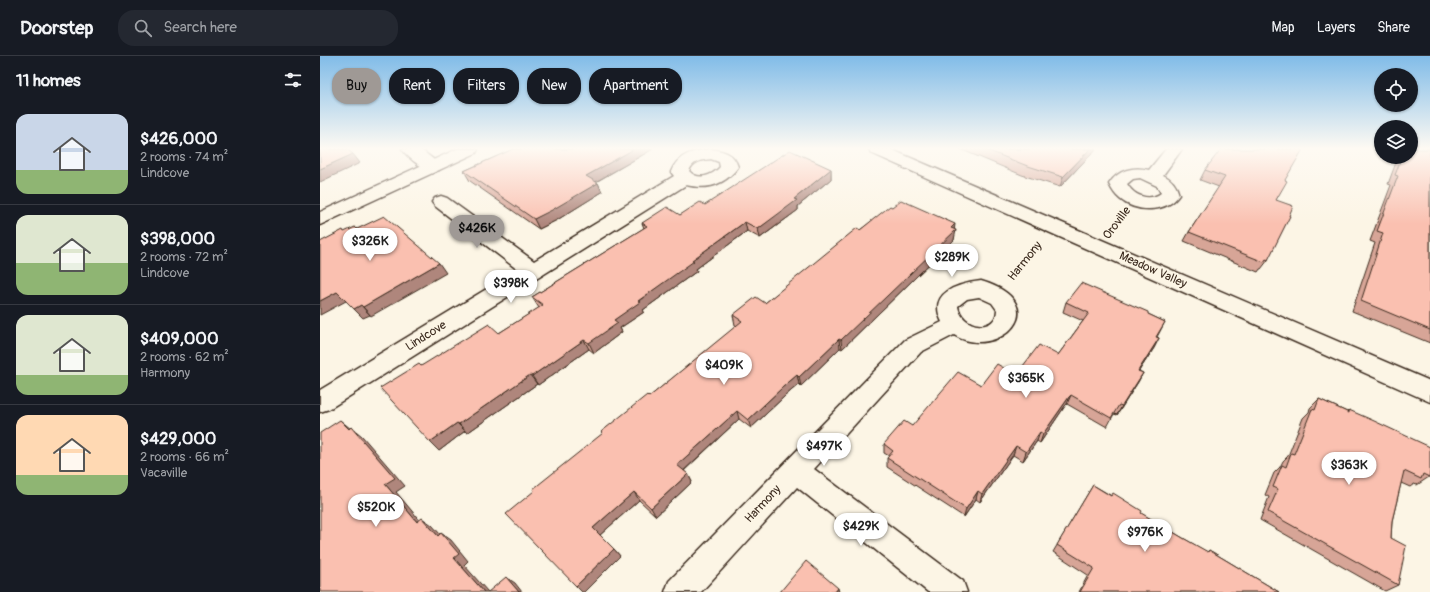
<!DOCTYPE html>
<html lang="en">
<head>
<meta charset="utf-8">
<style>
	:root { --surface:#171b24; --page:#242831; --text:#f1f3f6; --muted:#9ea1a6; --line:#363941; --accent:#9f9995 }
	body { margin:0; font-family:Pangolin,sans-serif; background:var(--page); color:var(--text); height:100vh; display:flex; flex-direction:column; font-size:15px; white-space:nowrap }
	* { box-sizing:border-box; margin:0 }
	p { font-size:13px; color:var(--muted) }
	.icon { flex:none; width:22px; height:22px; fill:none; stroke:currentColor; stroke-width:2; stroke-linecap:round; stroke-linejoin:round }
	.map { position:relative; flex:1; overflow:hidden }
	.panel { display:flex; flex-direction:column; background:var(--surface); width:320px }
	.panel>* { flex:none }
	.banner { position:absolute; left:12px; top:12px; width:380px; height:36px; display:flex; gap:8px }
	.tools { position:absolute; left:1054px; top:12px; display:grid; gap:8px }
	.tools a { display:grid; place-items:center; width:44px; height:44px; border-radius:50%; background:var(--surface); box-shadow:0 1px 3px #0004; font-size:20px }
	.price { position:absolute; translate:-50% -34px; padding:0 9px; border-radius:14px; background:#fff; color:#222; font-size:13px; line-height:26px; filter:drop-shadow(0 1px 2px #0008) }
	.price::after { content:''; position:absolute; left:50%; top:24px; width:12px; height:9px; margin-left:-6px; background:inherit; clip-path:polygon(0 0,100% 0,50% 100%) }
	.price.current { background:var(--accent); color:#111 }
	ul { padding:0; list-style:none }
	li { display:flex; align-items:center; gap:12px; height:100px; padding:0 16px }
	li+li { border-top:1px solid var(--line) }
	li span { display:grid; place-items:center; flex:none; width:112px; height:80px; border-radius:12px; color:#555 }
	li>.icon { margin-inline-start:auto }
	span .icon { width:48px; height:48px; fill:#fffc; stroke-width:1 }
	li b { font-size:17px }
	h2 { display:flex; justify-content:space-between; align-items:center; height:48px; padding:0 16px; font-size:17px }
	.pill { padding:0 14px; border-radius:16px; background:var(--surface); box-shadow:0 1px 3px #0004; font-size:14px; line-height:36px }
	.pill.current { background:var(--accent); color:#111 }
	header { display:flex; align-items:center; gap:24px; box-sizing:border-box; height:56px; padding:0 20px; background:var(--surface); border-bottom:1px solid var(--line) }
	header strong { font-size:19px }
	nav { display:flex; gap:22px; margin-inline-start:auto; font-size:14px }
	.search { width:280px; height:36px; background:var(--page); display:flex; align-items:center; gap:10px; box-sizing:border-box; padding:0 14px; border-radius:16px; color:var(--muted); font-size:15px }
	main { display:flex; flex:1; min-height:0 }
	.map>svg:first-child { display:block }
</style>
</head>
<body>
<header>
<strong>Doorstep</strong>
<div class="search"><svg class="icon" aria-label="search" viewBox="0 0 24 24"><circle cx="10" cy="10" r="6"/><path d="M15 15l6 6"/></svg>Search here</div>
<nav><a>Map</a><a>Layers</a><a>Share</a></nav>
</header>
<main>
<section class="panel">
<h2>11 homes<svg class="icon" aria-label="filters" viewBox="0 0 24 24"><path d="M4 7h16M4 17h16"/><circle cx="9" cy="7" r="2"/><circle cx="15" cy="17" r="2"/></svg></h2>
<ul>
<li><span style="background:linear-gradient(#c9d6e8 70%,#8fb573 0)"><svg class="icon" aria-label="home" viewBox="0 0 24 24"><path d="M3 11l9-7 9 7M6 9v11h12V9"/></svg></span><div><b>$426,000</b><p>2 rooms · 74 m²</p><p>Lindcove</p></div></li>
<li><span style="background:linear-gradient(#dfe7d0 60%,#8fb573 0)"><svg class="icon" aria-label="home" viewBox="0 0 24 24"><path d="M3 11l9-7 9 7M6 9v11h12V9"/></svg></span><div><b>$398,000</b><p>2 rooms · 72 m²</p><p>Lindcove</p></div></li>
<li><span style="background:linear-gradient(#dfe7d0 75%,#8fb573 0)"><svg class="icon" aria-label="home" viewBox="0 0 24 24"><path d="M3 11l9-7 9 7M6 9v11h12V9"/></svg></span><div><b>$409,000</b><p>2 rooms · 62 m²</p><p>Harmony</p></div></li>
<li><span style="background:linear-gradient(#ffd9b3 75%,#8fb573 0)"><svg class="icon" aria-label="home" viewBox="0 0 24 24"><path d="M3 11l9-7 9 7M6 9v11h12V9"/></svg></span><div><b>$429,000</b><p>2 rooms · 66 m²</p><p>Vacaville</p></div></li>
</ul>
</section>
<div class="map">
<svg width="1110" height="536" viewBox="0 0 1110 536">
	<rect width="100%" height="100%" fill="#fcf5e5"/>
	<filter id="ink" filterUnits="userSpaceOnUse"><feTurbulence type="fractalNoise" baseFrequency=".025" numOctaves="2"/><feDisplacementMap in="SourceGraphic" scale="8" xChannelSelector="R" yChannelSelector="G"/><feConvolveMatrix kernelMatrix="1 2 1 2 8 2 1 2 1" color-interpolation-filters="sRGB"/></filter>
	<g filter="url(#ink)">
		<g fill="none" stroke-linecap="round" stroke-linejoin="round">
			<g stroke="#3b2a1e" stroke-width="3">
				<path id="street" d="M82,93H100L122,110L119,114C106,117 89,103 82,93Z
					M391,93C404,95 414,97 418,111C405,129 387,134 366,129L9,353L0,356V334L198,214L115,150L112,146L115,142L121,140L127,142L214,205L354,120L351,116C358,98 373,95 391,93ZM391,103L399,106L400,111C392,120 378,125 369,115C373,105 381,104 391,103Z
					M846,93H862L843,119C852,123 857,130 859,139C847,157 816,157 800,143C795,139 792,134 789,128C798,114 813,110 829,114ZM820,122L837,130L841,137C829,146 814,140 807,128L813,123Z
					M661,225C738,248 678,306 634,279L601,296L494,413L643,525L647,536H608L477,431L381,536H345L349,525L585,284L622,266C607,236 638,228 661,225ZM659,241L672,247L677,254C676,278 641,272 638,250L647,243Z"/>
			</g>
			<g stroke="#3b2a1e" stroke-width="3">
				<path id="secondary" d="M137,93H158L156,97L0,169V156Z
					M549,93H570L1110,325V346L551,97Z"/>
			</g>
			<path stroke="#3b2a1e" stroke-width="2" stroke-dasharray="2.5 2.5" stroke-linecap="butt" d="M794,171L801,162
				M691,222L718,189"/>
			<use href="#street" fill="#fcf5e5" fill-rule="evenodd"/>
			<use href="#secondary" fill="#fcf5e5" fill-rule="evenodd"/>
		</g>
		<path fill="#d7a597" stroke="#3b2a1e" d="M193,93H333L276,126L278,127L282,136L237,164L219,173L150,125L144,115Z
			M640,93H776L740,131L702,119Z
			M1110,93V287L1032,255L1055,187L1050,185L1071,129L1068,128L1078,101H1091Z
			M511,113V123L478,150V154L440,182L427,175L376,213L377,215L323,254L324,256L300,272L302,276L274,297L269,293L218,329L217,328L147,377L145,375L119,395L110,386L101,310L179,277L219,252L212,241L324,172L322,167L360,159L385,149Z
			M885,114L965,124L956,144L948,204L941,213H940L938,216L864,185L869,176L899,131L880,124Z
			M572,151L634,174V184L522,293L520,292L481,330L479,328L465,340L431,372L419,363L364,415L368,418L372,426L336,460L319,444L280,479L294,493L300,500L214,435L283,378L281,376L329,341L417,270L415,269L413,259L445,247L540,174Z
			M746,246L828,258L845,266L837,281L839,282L834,292L819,315L823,317L818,326L797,359L794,358L787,371L747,348L745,350L720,387L717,385L703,405L693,399L660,446L656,443L644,461L567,411V402L569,400L564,397V388L592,370L661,329L696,319L738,299L763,265L743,256Z
			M999,343L1027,356L1029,354L1109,421L1097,429L1094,428L1090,431L1081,427L1072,465L1071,482L1078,529L1065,535L940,464L949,441L945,439L954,417L960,411L963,405L968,400L983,362L989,356L990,352Z
			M773,429L863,482L887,496L889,494L959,536H759L768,519L733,496Z"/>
		<path fill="#af867b" stroke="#3b2a1e" d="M314,93H333L270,129L266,120Z
			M770,93H776L740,131L743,121Z
			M33,98L40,107L0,126V113Z
			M511,113V123L478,150V154L440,182L438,173L474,143Z
			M278,127L282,136L237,164L219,173L214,163Z
			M425,166L427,175L376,213L377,215L323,254L324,256L300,272L302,276L274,297L269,287L294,264L372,204Z
			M635,168L634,176L636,174L634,184L522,293L521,284Z
			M119,207L126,217L51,260L43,251Z
			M17,236L26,245L0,259V245Z
			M41,249L50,259L43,262L34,253Z
			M839,282L834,292L813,324L818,315Z
			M519,283L520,292L481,330L479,321Z
			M264,284L269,293L218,329L212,320Z
			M823,317L818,326L797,359L802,350Z
			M210,319L217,328L147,377L139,368Z
			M477,319L479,328L465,340L431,372L428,364L463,331Z
			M751,339L747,348L745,350L720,387L723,378L749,341Z
			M417,355L419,363L361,417L357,409Z
			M20,364L31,373H29Z
			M137,367L145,375L119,395L110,386Z
			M31,371L42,380L85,430L76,436L107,473L97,466L65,428Z
			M720,376L717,385L703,405L706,396Z
			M696,390L693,399L660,446L662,438Z
			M368,418L372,426L336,460L331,452Z
			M658,435L656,443L644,461L646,453Z
			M314,436L319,444L279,480L273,472Z
			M102,462L112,469L128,487L118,480Z
			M121,477L131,484L148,505L144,509L168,536H164L134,502Z
			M294,493L300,500L264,536H262L256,530Z
			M186,521L195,527L202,536H199Z
			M518,532L519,536H515Z"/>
		<path fill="#fac0b0" stroke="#3b2a1e" d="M0,93H27L33,98L0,113Z
			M193,93H314L266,120L278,127L232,154L214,163L144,115Z
			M664,93H770L743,121L705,109Z
			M901,93H983L965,124L967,125L956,144L973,150L969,160H970L948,204L946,203L944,206L869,176L905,121L885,114Z
			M1091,93H1110V274L1041,245L1063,177L1057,175L1078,120L1075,119L1082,101H1091Z
			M470,94L511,113L474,143L477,144L438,173L425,166L372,204L374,205L318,245L320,246L294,264L298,267L269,287L264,284L212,320L210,319L139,368L137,367L110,386L60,332L99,308L101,310L169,268L179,277L223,249L212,241L327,170L322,167L347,151L360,159L380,146L385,149Z
			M581,144L635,168L631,172L636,174L521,284L519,283L479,321L477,319L463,331L428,364L417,355L357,409L368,418L331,452L314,436L273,472L294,493L256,530L186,458L214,435L213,433L283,377L281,376L327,339L329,341L422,265L413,259L436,241L445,247L537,172L540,174L570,150L572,151Z
			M64,160L119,207L43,251L41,249L34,253L17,236L0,245V186L23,174L24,176L35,171L37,173Z
			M761,227L828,256V258L845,266L836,281L839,282L818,315L823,317L802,350L799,349L791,362L751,339L749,341L723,378L720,376L706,396L696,390L662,438L658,435L646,453L567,402L573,395L564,388L584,365L592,370L638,316L661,329L677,308L696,319L719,289L738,299L769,257L746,246Z
			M999,343L1029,357V354L1052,364L1110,391V416L1109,421L1103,418L1101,423L1084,415L1072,465L1071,482L1086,490L1078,529L948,456L958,433L953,431L962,409L966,411L971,397L974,398L992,353L995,354Z
			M20,364L29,373L31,371L75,422L65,428L97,466L102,462L118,480L121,477L139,498L134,502L164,536H0V377Z
			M773,429L791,440L793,437L822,455L821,457L863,482L888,496L889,494L959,536H760L774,512L737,489Z
			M486,505L518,532L515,536H460Z
			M186,521L199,536H168Z"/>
	</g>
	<linearGradient id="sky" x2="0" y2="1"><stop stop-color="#81bce8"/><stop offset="0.55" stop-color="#fefaf3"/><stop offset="1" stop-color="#fefaf3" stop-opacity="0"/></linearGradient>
	<rect width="1110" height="168" fill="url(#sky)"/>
	<g text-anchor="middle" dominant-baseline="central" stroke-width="3.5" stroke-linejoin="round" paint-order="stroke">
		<g font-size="12" fill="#3b2a1e" stroke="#fcf5e5">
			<text transform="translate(797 167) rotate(-53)">Oroville</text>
			<text transform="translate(705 205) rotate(-51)">Harmony</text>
			<text transform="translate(833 214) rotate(24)">Meadow Valley</text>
			<text transform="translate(106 280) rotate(-32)">Lindcove</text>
			<text transform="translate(443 448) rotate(-47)">Harmony</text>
		</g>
	</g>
</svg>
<div class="tools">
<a><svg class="icon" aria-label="locate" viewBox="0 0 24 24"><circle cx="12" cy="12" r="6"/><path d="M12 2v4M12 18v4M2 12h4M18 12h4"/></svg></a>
<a><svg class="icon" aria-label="layers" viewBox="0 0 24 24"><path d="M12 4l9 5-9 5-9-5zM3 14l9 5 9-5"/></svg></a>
</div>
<b class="price current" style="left:157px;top:193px">$426K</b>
<b class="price" style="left:50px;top:206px">$326K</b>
<b class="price" style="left:632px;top:222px">$289K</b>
<b class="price" style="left:191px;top:248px">$398K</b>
<b class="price" style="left:404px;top:330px">$409K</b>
<b class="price" style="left:706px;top:343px">$365K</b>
<b class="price" style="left:504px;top:411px">$497K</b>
<b class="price" style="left:1029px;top:430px">$363K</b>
<b class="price" style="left:56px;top:472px">$520K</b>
<b class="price" style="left:541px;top:491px">$429K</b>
<b class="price" style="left:825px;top:497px">$976K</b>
<div class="banner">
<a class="pill current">Buy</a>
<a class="pill">Rent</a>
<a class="pill">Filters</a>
<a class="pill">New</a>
<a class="pill">Apartment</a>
</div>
</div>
</main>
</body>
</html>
